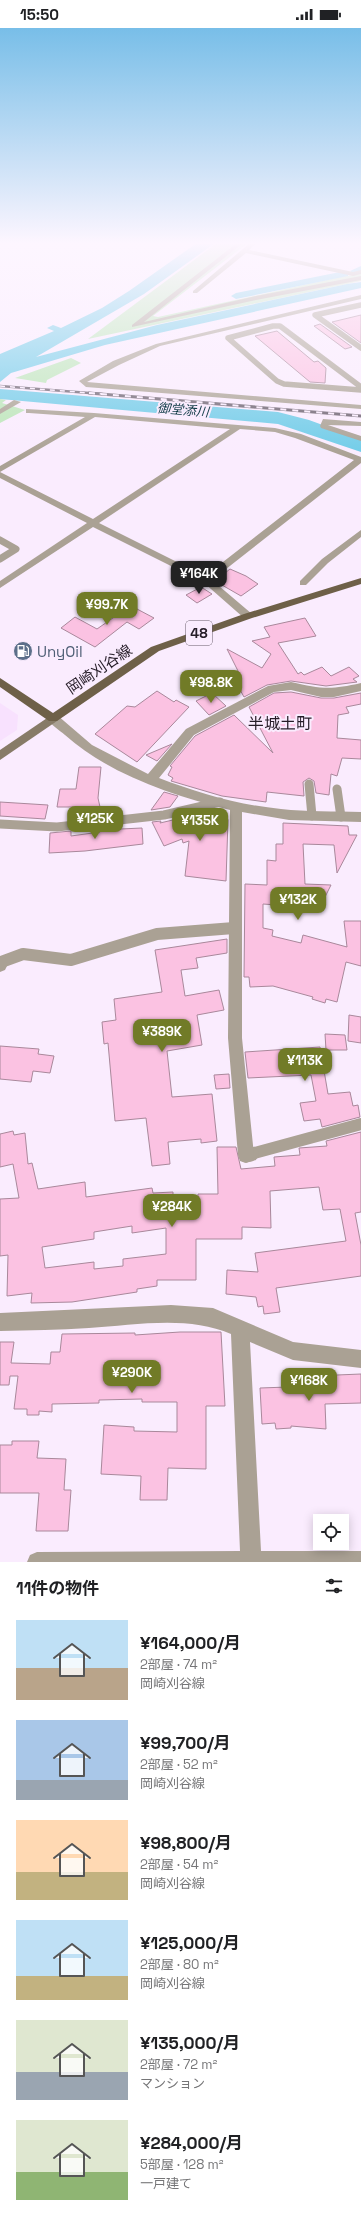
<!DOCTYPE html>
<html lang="ja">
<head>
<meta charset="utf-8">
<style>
	:root { --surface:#fff; --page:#f6f6f6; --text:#202124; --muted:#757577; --accent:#717b27 }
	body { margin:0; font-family:"Space Grotesk","Noto Sans JP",sans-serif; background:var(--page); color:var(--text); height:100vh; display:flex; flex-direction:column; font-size:15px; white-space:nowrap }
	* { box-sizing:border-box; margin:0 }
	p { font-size:13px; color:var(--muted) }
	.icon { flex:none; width:22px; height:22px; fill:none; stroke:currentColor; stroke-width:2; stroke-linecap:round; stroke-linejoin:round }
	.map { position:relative; height:1534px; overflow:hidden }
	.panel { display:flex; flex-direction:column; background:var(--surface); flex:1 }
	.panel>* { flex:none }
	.buttons { position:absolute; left:313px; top:1486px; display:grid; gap:8px }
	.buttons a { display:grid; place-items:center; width:36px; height:36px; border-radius:0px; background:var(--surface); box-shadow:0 2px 10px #0003; font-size:20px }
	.price { position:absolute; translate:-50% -34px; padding:0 9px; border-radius:8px; background:var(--accent); color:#fff; font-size:13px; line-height:26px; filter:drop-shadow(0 1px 2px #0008) }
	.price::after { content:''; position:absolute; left:50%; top:24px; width:12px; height:9px; margin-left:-6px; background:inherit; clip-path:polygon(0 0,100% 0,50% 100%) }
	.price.on { background:#222; color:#fff }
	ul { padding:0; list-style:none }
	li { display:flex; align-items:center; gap:12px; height:100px; padding:0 16px }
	li span { display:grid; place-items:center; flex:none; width:112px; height:80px; border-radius:0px; color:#555 }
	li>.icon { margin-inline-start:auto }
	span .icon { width:48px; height:48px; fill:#fffc; stroke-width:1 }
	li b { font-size:17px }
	h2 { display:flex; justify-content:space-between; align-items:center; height:48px; padding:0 16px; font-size:17px }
	.status { display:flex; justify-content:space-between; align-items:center; height:28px; padding:0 20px; background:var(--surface); direction:ltr }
	.status svg { height:11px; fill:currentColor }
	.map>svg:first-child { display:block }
</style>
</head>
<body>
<div class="status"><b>15:50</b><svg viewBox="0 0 49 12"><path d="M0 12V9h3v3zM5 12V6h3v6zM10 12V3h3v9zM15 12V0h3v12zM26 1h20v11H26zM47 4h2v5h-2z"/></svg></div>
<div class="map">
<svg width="361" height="1534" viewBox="0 0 361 1534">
	<rect width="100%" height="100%" fill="#faecfe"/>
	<path fill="#f8e1fe" d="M0,675L18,687L17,702L0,713Z"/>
	<path fill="#bbe6b8" d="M217,215H248L153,288L158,289L345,248L361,246V253L88,311Z
		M71,330L81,335L47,352L46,355L15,350Z
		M0,371L6,372L2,375L25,382L0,395Z"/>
	<path fill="#70cce8" d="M197,215H215L144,266L36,329L157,297L347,256L361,254V260L105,317L11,345L0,354V326L54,303L47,300L53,297L61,300L102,280L129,263Z"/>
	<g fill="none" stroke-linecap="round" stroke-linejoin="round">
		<path fill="#70cce8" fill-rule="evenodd" d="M361,238V244L354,246L350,243Z
			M345,243L348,244V248L236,271L231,268L236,265Z"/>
		<path fill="#70cce8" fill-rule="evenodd" d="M0,361L278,384L309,392L361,411V424L278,396L0,371Z"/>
	</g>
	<path fill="#fbc2e2" stroke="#a9889b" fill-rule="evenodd" d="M361,287V315L332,294Z
		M320,296L352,319L345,321L314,298Z
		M277,303L314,334L318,333L326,340L325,355L310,354L255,308Z
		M230,541L246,548L258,556L241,568L215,553Z
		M201,559L212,566L197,575L186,567Z
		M133,576L137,581L154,590L139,601L127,594L95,619L61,600L75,589L97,601Z
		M305,590L316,608L278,615L298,646L301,644L304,647L322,639L331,648L349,639L359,648L353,651L357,654L326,658L291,653L267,657L244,669L233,649L240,647L227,621L262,640L271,626L252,613L270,609L264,599Z
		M157,663L174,674L176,672L189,679L137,734L95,706L127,678L135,679Z
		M291,664L321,670H334L361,665V676L346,679L349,685L338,687L337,710L361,712V731L342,730L337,748L331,746L329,767L316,765L314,753L309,750L303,754L304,768L267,764L266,774L222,768L171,753L173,750L168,747L172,739L170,738L195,708L234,687L273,725L249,679L274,665Z
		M212,665L226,678L209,687L196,673Z
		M172,716L157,733L146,727Z
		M79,739H101L98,770L100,779H57L60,761H76Z
		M164,764L178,768L170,779L151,782Z
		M0,774L48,777L45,791L0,788Z
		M220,781L224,782L228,792L226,853L185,848L189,813L183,815L182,811L164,818L152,794L161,793L160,795Z
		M283,795L348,798L349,807H357L337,845L334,817L303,816L305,856L331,857L324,871L320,870L304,879L263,876V900L273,902L272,908L301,915L303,907L347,919L344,893H361V938L346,934L337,974L326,971L325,975L312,971L313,969L273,958L250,959L249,949H244L245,856L267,857V832L276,833V816H283Z
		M142,800L143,816L85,823L49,825L50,805L71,803V808L100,804L99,802Z
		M227,911V925L196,930L198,940L181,942L185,968L219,962L224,982L197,987L202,1017L167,1023L172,1069L212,1066L217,1113L201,1115V1111L168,1114L170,1136L152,1138L146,1090L115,1093L108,1015L104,1016L102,994L116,992L114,971L162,964L155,922Z
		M349,987L361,989V1015L348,1013Z
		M325,1006L345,1007L347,1022H326Z
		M0,1018L39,1021L38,1026L54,1028L50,1045L33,1043L31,1054L0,1051Z
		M320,1019L328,1066L350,1064L353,1078L358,1077L360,1089L322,1099L320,1091L304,1093L300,1075L316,1073L311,1047L248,1050L245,1024Z
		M229,1046L230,1060L216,1061L214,1047Z
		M13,1103L14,1107L25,1105L28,1136L32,1135L38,1161L85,1154L86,1169L152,1160L153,1165L173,1164V1174L198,1175V1166H218L217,1119H236L241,1141L275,1138L274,1129L300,1127L299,1120L327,1118L326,1113L361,1104V1184L355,1185L361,1217V1248L276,1260L280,1284L264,1286L263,1278L258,1279L256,1269L226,1266L227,1242L258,1244L255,1225L346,1213L340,1181L323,1182L319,1159L270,1163L271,1200L242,1199V1211H196V1252H157V1258L137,1261V1264L72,1274L31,1275L32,1265L7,1268L8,1227L0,1228V1171L19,1170L13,1136L0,1139V1106ZM132,1198V1205L166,1200V1226L123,1231V1238L94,1241V1234L45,1240L42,1219L94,1211V1204Z
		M180,1304H221L225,1378H206V1441L168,1440L167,1472H140L141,1448L101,1446L104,1397L134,1399V1403L177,1404V1374H142V1371L99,1372V1375L52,1376V1384L39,1383V1387H27V1381H14L18,1348H10L9,1357H0V1314H14L11,1335L50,1336L51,1324H60L62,1306L135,1305V1307Z
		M361,1346V1375L325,1376L326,1401L291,1398V1400L276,1401L275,1395L262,1396L260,1360L288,1359V1364L314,1365L313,1348Z
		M12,1413H39L37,1430L66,1431L64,1462H71L68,1503H36L39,1465H0V1417H12Z"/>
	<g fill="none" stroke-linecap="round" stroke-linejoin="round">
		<path stroke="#aaa194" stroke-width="5.5" d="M361,277L315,287L361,320
			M361,359L280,298H273L228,310L277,353L284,356L361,362"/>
		<path stroke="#aaa194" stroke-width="7" d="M0,512L16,521L0,531"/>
		<path stroke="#aaa194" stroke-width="9" d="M309,756L312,788
			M337,761L341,789
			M0,796L57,799L164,787L220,774"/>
		<path stroke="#aaa194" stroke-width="12" d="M1,934L23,926L71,932L157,906L234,900
			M247,1127L361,1096"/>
		<path stroke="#aaa194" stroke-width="15" d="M246,1127L251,1126"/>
		<path fill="#aaa194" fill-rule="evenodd" d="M237,215H243L144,294L256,268L361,248V252L256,272L132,299V297Z
			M250,215H256L249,222L353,244L361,242V246L353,248L246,225L197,265H193V263Z
			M361,267V271L160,318L119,337L87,354L361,377V381L86,359L79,353L113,333L156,316Z
			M14,372L21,374L0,386V381Z
			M26,381L94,385L275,400L301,406L361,429V435L212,552L252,586V590H244L203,554L93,499L0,560V553L87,495L0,450V444L93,491L230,401L95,389L0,444V438L85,389L29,385H26ZM240,401L275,404L295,410L354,432L205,548L99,495Z
			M323,391L361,394V398L328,397L361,408V413L321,400L320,398Z
			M361,502V509L328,535L306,557H300V553L322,531Z
			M291,654C321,661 331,662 361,655V663L334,669H321L291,662L274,664L194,707L159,750C198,765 239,777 281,781C307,784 334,783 361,784V794L289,792L242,784V1010L254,1127L252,1133L246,1135L240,1133L238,1127L228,1010L230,782C172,767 110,747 65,707C59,702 51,697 47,690L53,686L57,687L92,717L148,746L186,701L268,658Z
			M0,928L5,930L7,938L5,942L0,944Z
			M171,1277L213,1280L293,1314L361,1322V1340L293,1332L250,1314L261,1523H361V1534H27L30,1527L37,1524L240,1523L231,1306C188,1287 135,1297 89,1300C59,1302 30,1302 0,1303V1285Z"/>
		<path fill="#877b67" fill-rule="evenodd" d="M53,686L59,690L57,693L0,732V722Z"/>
		<path fill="#6e6048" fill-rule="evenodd" d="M361,550V556L252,590L159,623L57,693H49L0,659V650L53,685L151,619L244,586Z"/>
		<g stroke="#6c626f" stroke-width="2.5">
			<path id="rail-far1" d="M0,358L102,366"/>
		</g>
		<g stroke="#6c626f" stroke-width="3">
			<path id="rail" d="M89,365L361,388"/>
		</g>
		<use href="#rail-far1" stroke="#faecfe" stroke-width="1.5" stroke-dasharray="5" stroke-linecap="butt"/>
		<use href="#rail" stroke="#faecfe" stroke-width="2" stroke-dasharray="6" stroke-linecap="butt"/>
	</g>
	<linearGradient id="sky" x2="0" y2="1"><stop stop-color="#78bee8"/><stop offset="0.5" stop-color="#fdf6ff"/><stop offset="1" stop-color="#fdf6ff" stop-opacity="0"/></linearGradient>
	<rect width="361" height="430" fill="url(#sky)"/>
	<defs>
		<g id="fuel-disc" transform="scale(1)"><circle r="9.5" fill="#5c6f8a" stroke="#faecfe"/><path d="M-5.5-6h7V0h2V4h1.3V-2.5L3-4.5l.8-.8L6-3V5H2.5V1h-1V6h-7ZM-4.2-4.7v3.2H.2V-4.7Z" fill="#fff"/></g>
	</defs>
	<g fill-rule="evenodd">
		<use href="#fuel-disc" x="23" y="623"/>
	</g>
	<g text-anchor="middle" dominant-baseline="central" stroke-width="4" stroke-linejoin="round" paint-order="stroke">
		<g font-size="13" font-style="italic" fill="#123c48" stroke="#faecfe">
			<text transform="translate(183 382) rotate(5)">御堂添川</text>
		</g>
		<rect fill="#faecfe" stroke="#665b68" stroke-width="1" x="186" y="593" width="26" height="24" rx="3"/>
		<g font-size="14" font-weight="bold" fill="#261d28">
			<text x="199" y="605">48</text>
		</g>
		<g font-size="15" fill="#4e5e75" stroke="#faecfe" text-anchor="start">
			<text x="37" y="623">UnyOil</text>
		</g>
		<g font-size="15" fill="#261d28" stroke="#faecfe">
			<text transform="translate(99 641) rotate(-34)">岡崎刈谷線</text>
		</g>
		<g font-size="16" fill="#261d28" stroke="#faecfe">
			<text x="280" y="695">半城土町</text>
		</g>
	</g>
</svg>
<div class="buttons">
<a><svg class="icon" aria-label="locate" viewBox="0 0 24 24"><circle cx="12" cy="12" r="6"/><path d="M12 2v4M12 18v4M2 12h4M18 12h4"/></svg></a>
</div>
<b class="price on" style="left:199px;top:567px">¥164K</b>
<b class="price" style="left:107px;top:598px">¥99.7K</b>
<b class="price" style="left:211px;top:676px">¥98.8K</b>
<b class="price" style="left:95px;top:812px">¥125K</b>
<b class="price" style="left:200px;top:814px">¥135K</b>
<b class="price" style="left:298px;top:893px">¥132K</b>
<b class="price" style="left:162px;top:1025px">¥389K</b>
<b class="price" style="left:305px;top:1054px">¥113K</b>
<b class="price" style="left:172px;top:1200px">¥284K</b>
<b class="price" style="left:132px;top:1366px">¥290K</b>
<b class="price" style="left:309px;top:1374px">¥168K</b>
</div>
<section class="panel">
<h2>11件の物件<svg class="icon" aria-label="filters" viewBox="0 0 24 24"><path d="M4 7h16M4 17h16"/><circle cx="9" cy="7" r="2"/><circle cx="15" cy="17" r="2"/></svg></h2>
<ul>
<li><span style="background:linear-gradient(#bfe0f5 60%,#b9a48a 0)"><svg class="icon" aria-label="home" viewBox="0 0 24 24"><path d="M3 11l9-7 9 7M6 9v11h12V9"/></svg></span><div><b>¥164,000/月</b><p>2部屋 · 74 m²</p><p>岡崎刈谷線</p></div></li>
<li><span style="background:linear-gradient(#a9c7e8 75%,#9aa5b1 0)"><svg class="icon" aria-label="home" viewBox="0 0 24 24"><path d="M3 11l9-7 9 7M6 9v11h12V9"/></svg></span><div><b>¥99,700/月</b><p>2部屋 · 52 m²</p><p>岡崎刈谷線</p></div></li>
<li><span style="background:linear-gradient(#ffd9b3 65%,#c2b280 0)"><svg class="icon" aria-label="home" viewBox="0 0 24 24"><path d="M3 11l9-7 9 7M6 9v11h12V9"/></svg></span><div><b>¥98,800/月</b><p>2部屋 · 54 m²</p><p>岡崎刈谷線</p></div></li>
<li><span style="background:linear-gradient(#bfe0f5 70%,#c2b280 0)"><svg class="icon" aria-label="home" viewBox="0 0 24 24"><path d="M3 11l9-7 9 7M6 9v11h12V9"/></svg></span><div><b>¥125,000/月</b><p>2部屋 · 80 m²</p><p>岡崎刈谷線</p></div></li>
<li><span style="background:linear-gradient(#dfe7d0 65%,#9aa5b1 0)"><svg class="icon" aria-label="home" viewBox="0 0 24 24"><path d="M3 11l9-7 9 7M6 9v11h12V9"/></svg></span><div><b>¥135,000/月</b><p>2部屋 · 72 m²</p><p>マンション</p></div></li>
<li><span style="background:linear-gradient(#dfe7d0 65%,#8fb573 0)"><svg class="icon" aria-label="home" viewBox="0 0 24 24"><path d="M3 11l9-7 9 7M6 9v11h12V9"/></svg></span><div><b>¥284,000/月</b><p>5部屋 · 128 m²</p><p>一戸建て</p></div></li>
</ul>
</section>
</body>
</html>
